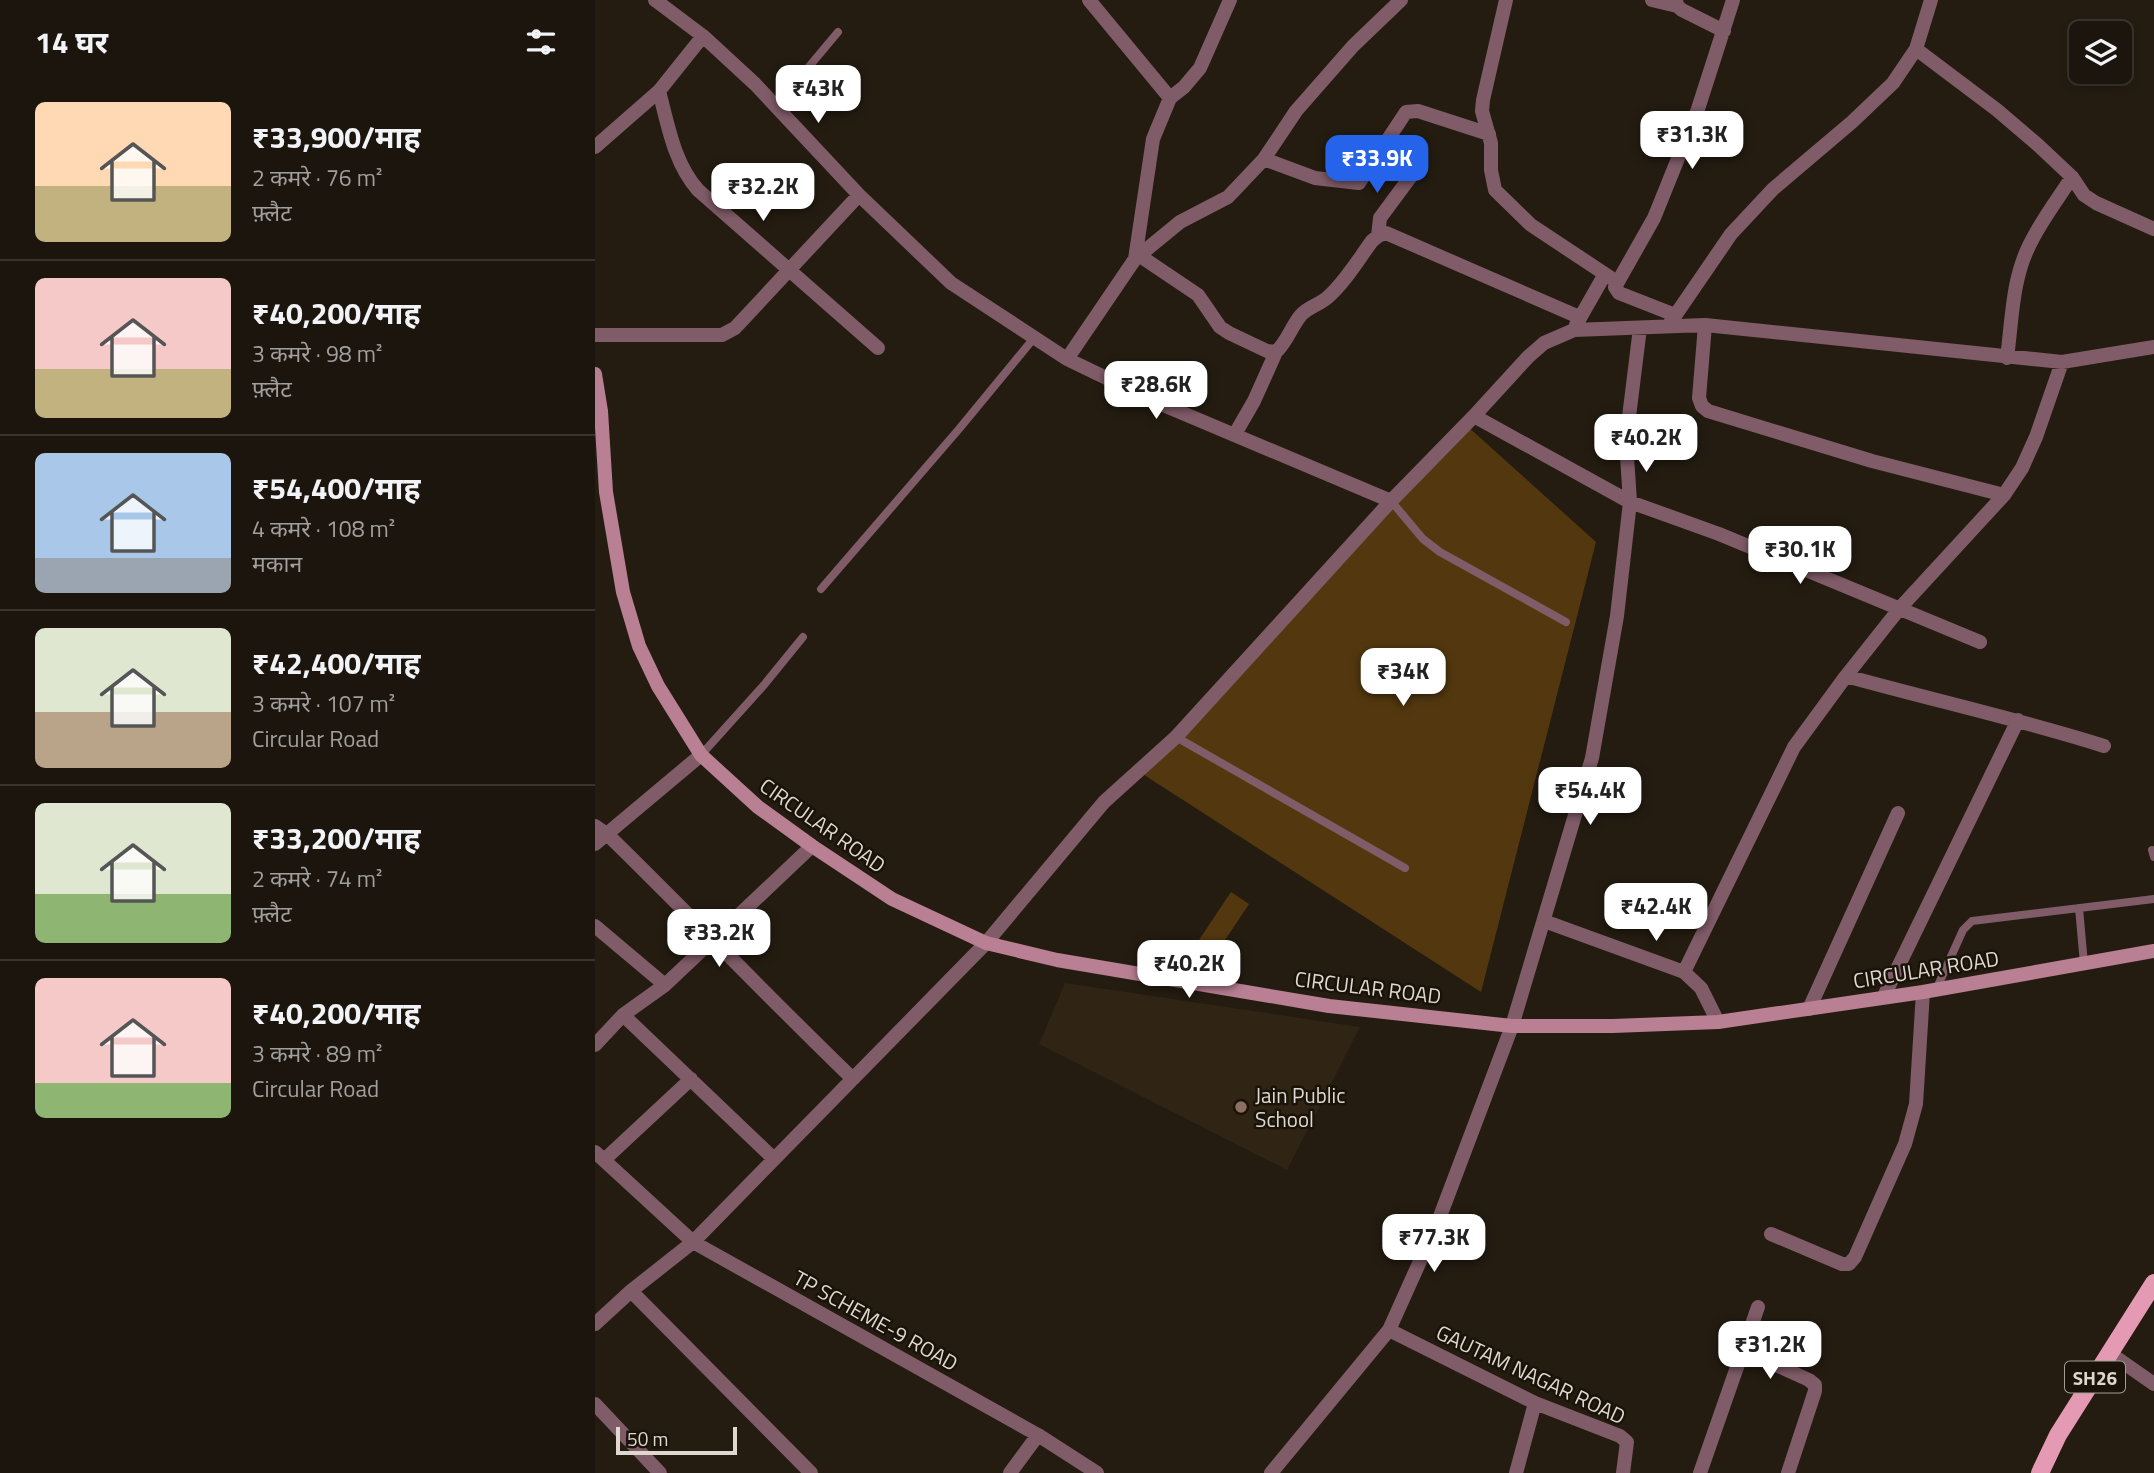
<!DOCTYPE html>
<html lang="hi">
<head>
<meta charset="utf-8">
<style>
	:root { --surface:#1b150d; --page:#28221b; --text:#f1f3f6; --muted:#a09f9d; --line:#39342e; --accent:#2563eb }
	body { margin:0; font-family:"Titillium Web","Noto Sans Devanagari",sans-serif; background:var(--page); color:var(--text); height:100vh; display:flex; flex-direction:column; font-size:26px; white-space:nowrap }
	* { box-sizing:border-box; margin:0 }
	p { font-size:23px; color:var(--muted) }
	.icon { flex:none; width:38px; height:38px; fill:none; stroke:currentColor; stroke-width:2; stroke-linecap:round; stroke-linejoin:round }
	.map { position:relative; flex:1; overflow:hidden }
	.drawer { display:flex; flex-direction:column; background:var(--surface); width:595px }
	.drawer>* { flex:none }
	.controls { position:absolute; left:1474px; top:21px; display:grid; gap:14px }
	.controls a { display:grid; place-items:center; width:63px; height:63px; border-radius:10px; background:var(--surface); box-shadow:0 4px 10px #0003,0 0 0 2px var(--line); font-size:35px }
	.scale { position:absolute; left:21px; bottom:18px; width:121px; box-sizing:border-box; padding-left:7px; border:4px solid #ded8d1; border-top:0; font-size:19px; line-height:24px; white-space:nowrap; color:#ded8d1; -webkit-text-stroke:5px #1a1309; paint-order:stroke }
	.price { position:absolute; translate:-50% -60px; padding:0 16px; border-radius:14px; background:#fff; color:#222; font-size:23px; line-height:46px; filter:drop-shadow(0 2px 4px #0008) }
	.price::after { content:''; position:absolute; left:50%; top:42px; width:21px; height:16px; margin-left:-10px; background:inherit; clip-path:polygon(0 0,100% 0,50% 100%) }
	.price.active { background:var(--accent); color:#fff }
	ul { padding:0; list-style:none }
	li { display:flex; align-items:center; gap:21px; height:175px; padding:0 35px }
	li+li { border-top:2px solid var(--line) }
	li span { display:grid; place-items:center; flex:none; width:196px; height:140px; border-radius:10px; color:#555 }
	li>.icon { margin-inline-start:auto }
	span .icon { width:84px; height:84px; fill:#fffc; stroke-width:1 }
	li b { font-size:30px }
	h2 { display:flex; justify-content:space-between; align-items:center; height:84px; padding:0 35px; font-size:30px }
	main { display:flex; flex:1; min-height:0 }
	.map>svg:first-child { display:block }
</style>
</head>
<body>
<main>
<section class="drawer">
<h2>14 घर<svg class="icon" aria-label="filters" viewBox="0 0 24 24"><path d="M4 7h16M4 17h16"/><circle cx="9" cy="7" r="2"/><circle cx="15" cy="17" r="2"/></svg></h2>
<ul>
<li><span style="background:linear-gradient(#ffd9b3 60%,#c2b280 0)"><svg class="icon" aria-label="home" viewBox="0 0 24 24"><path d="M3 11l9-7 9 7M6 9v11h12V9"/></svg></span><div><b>₹33,900/माह</b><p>2 कमरे · 76 m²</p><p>फ़्लैट</p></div></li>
<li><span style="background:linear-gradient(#f6c9c9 65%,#c2b280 0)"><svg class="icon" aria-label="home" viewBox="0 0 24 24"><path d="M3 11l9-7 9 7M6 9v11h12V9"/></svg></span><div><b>₹40,200/माह</b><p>3 कमरे · 98 m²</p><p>फ़्लैट</p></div></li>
<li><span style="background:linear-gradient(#a9c7e8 75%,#9aa5b1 0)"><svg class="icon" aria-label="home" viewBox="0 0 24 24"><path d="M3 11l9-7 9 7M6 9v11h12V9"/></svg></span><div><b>₹54,400/माह</b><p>4 कमरे · 108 m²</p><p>मकान</p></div></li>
<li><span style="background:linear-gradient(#dfe7d0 60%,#b9a48a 0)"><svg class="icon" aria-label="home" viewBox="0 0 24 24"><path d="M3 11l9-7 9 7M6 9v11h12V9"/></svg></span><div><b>₹42,400/माह</b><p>3 कमरे · 107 m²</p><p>Circular Road</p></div></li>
<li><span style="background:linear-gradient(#dfe7d0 65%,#8fb573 0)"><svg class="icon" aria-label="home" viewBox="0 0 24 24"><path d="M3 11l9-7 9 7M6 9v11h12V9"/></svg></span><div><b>₹33,200/माह</b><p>2 कमरे · 74 m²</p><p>फ़्लैट</p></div></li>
<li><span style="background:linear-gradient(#f6c9c9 75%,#8fb573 0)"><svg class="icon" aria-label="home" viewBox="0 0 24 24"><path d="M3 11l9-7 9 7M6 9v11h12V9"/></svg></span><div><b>₹40,200/माह</b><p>3 कमरे · 89 m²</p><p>Circular Road</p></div></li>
</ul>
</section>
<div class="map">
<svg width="1559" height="1473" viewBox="0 0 1559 1473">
	<rect width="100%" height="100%" fill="#241c11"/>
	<path fill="#302414" d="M470,983L765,1027L692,1170L444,1044Z"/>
	<path fill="#53380f" d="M871,425L1001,542L886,992L543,771Z
		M636,892L654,904L618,958L600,946Z"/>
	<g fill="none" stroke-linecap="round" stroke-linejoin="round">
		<path stroke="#805c68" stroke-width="8" d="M181,106L243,32
			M796,501L828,539L845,552L971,622
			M226,589L364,429L439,338
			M581,737L810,868
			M106,755L169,685L208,637
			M1557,850L1559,857
			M1484,908L1489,964
			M1341,990L1368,930L1377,921L1559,899"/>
		<path stroke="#805c68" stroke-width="14" d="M60,0L108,36L160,84L264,195L356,283L472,359L559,401L796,501
			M494,0L575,98
			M911,0L888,100L887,111L896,143V170L900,190L936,225L1022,282
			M1057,0L1082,6
			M1081,0L1082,6L1087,10L1129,31
			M1321,49L1402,110L1443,145L1477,177L1489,195L1501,203L1559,229
			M64,91C73,125 79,163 103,190L283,348
			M0,147L64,91L108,36
			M669,159L720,178L764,183L811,112L823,111L894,134
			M783,236L785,218L822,168
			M545,256L603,295L625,327L634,333L672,351L681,352C692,342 696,327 706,315C713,307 724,305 733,297C750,282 763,260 777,241L783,236L791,233L984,317
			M540,259L585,222L633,197L669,159L701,111L758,46L806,0
			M1080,315L1024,293L1020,287L1059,218L1103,109L1138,0
			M981,325L1010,274
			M1110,325L1104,398L1107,406L1113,411L1277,461L1409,495
			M1073,326L1136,234L1178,189L1257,122L1298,83L1321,49L1336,0
			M0,335H127L140,328L264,195
			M1412,358C1417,321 1417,280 1434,246C1445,222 1463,199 1477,177
			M472,359L540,259L558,139L575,98L589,87L605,68L635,0
			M879,416L1035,502L1124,534L1385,642
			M640,434L659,401L681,352
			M1251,676C1337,700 1424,719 1509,746
			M0,826L13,835C96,916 175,999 258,1079
			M0,844L106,755
			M949,921L1089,972L1106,988L1123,1022
			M0,926L70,985
			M1089,972L1199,747L1251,676L1305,608L1409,495L1427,468L1441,437L1467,362
			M1289,996L1423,720
			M1214,1009L1303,813
			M28,1015L178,1158
			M0,1045L28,1015L70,985L217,846
			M0,1152L98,1242L443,1435L502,1473
			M9,1160L96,1079
			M1176,1234L1247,1264H1254L1260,1257L1310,1144L1321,1104L1328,992
			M36,1291L216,1473
			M0,1324L36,1291L98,1242L342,993L391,943L509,802L581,737L796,501L879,416L933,357L949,343L979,330L1110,325L1467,362L1559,347
			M794,1330L940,1403L1025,1436L1032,1442L1028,1473
			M1148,1350L1214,1380L1220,1385V1391L1193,1473
			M1516,1354L1559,1384
			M0,1404L65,1473
			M415,1473L443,1435
			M676,1473L794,1330L844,1219L917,1026L997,758L1022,616L1035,502L1031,441L1045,328
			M921,1473L940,1403
			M1105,1473L1163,1307"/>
		<path stroke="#b97f93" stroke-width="14" d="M0,374L6,411L11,492L28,592L44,646L63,686L106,755L163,807L217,846L297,899L391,943L462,960L734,1006L917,1026H1018L1123,1022L1328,992L1559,951"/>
		<path stroke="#e59ab4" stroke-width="18" d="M1445,1473L1463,1435L1559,1283"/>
	</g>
	<circle fill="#8d6e63" stroke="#1a1309" stroke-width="2.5" cx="646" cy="1107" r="7"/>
	<g text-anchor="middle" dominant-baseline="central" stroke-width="5" stroke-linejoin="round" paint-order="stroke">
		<rect fill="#1a1309" stroke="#a39d95" stroke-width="2" x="1470" y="1361.5" width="60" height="31" rx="5"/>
		<g font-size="19" font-weight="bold" fill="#ded8d1">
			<text x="1500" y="1377">SH26</text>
		</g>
		<g font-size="21" fill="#ded8d1" stroke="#1a1309">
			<text transform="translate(228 825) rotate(35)">CIRCULAR ROAD</text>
			<text transform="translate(1331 969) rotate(-9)">CIRCULAR ROAD</text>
			<text transform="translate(773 987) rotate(7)">CIRCULAR ROAD</text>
			<text transform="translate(281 1320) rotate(29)">TP SCHEME-9 ROAD</text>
			<text transform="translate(936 1374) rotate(25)">GAUTAM NAGAR ROAD</text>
		</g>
		<g font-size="21" fill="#ded8d1" stroke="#1a1309" text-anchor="start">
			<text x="660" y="1095">Jain Public<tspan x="660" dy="24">School</tspan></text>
		</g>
	</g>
</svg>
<div class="controls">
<a><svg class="icon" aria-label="layers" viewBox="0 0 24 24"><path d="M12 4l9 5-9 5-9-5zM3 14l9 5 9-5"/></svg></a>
</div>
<div class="scale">50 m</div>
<b class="price" style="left:223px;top:125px">₹43K</b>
<b class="price" style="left:1097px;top:171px">₹31.3K</b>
<b class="price active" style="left:782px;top:195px">₹33.9K</b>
<b class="price" style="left:168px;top:223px">₹32.2K</b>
<b class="price" style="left:561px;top:421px">₹28.6K</b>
<b class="price" style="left:1051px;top:474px">₹40.2K</b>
<b class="price" style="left:1205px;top:586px">₹30.1K</b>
<b class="price" style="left:808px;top:708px">₹34K</b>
<b class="price" style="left:995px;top:827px">₹54.4K</b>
<b class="price" style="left:1061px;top:943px">₹42.4K</b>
<b class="price" style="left:124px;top:969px">₹33.2K</b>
<b class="price" style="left:594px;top:1000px">₹40.2K</b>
<b class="price" style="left:839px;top:1274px">₹77.3K</b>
<b class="price" style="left:1175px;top:1381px">₹31.2K</b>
</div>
</main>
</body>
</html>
